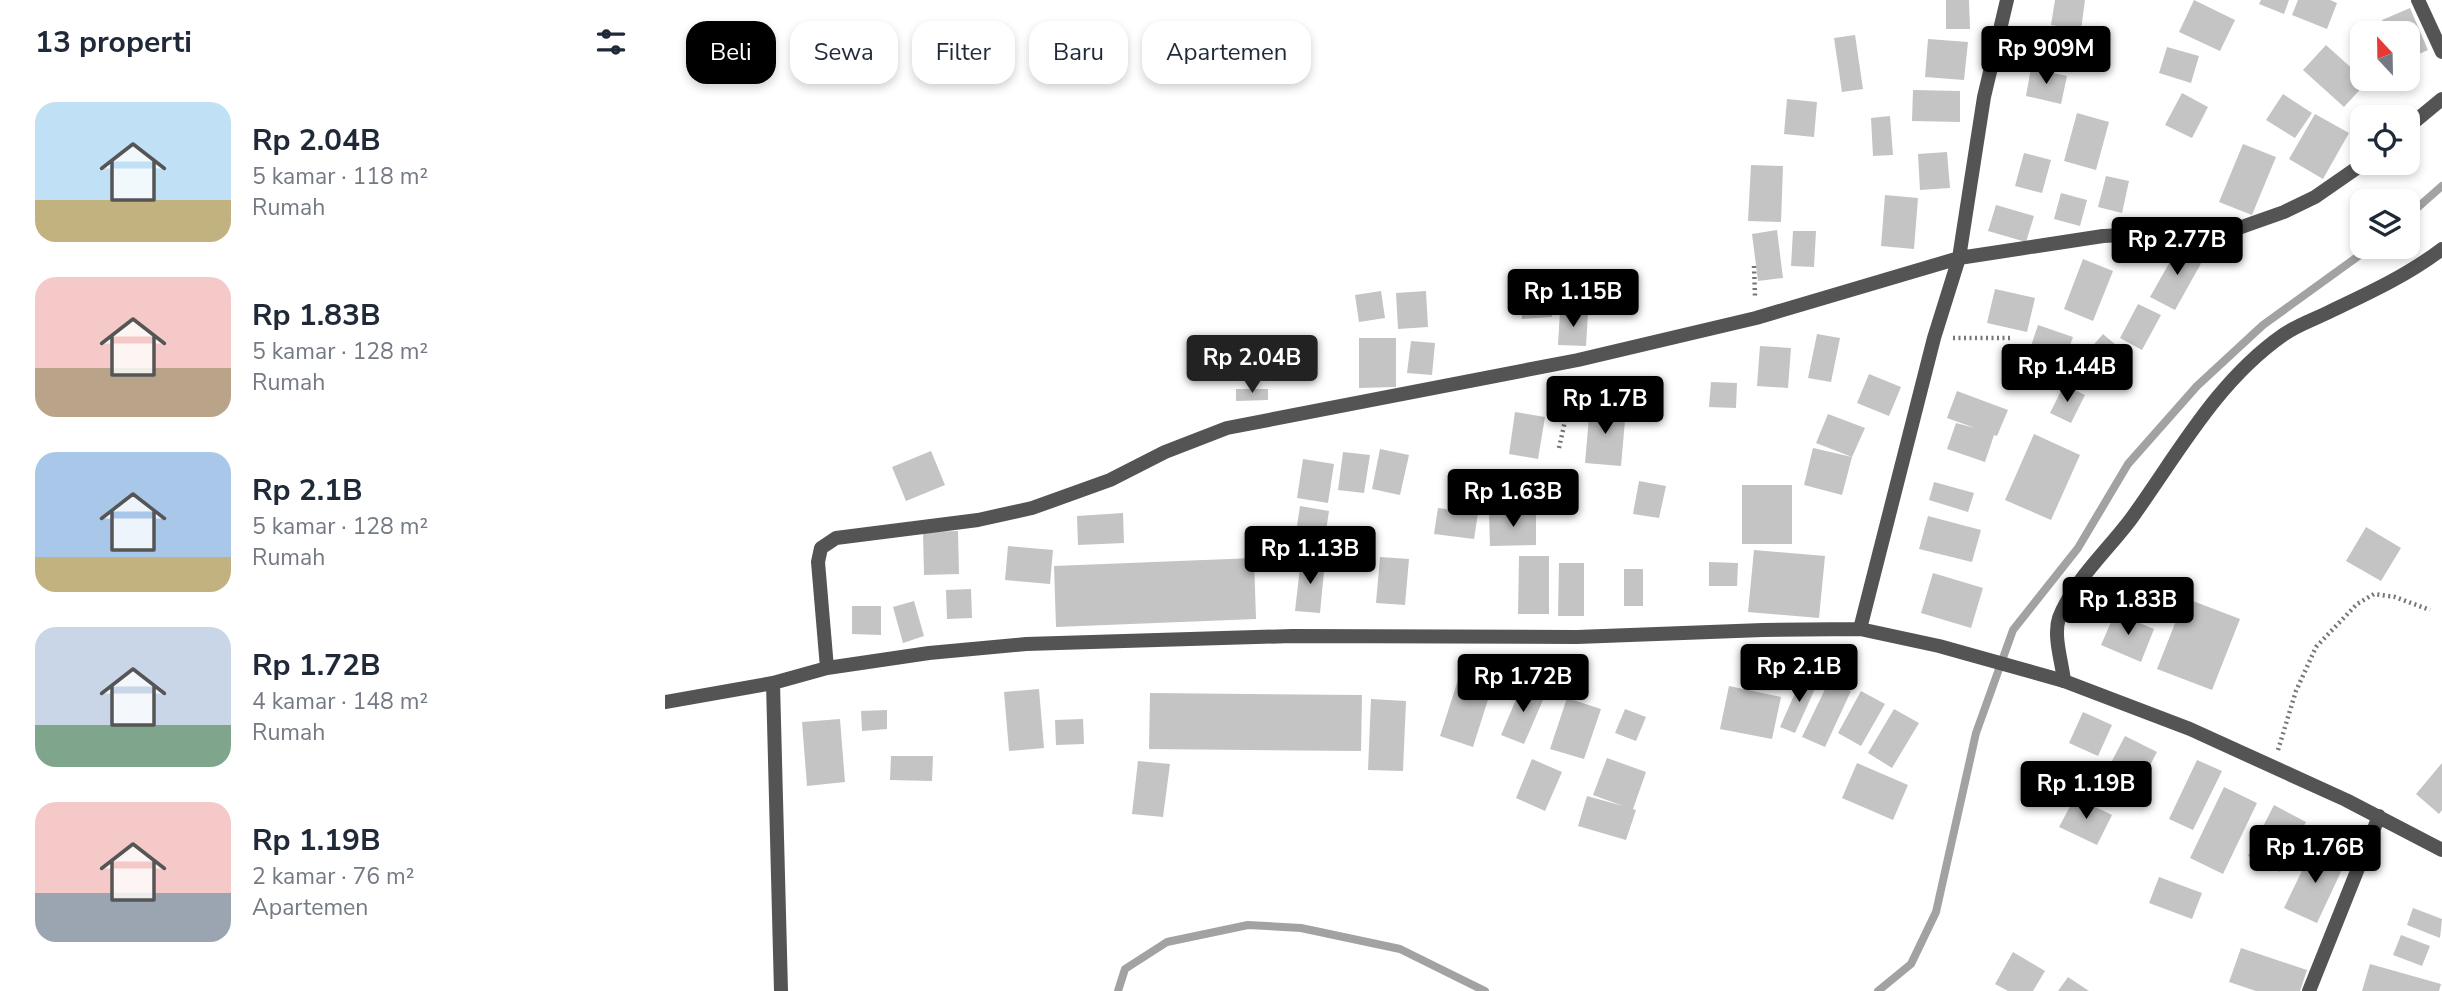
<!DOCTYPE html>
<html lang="id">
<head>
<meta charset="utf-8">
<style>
	:root { --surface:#fff; --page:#f6f6f7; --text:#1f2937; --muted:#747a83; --accent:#000 }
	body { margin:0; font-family:"Nunito Sans",sans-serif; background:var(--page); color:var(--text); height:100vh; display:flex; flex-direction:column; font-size:26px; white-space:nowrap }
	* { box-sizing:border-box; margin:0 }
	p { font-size:23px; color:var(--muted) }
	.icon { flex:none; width:38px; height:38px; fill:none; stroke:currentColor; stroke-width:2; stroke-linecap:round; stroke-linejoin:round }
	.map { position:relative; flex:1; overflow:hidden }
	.details { display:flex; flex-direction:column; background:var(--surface); width:665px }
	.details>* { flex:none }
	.guide { position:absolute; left:21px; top:21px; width:665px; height:63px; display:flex; gap:14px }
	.needle { width:46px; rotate:338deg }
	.tools { position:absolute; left:1685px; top:21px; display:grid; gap:14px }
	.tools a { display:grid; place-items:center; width:70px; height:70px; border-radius:14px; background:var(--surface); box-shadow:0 4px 10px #0003; font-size:35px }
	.price { position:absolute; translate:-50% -60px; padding:0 16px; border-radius:7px; background:var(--accent); color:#fff; font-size:23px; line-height:46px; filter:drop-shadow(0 2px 4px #0008) }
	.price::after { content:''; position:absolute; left:50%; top:42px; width:21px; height:16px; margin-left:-10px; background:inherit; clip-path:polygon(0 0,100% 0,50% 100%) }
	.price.current { background:#222; color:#fff }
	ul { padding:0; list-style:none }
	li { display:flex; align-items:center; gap:21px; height:175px; padding:0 35px }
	li span { display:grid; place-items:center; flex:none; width:196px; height:140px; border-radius:21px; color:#555 }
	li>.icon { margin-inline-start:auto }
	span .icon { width:84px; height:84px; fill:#fffc; stroke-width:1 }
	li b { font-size:30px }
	h2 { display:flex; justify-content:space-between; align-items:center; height:84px; padding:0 35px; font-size:30px }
	.chip { padding:0 24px; border-radius:21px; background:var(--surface); box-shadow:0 4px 10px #0003; font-size:24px; line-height:63px }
	.chip.current { background:var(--accent); color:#fff }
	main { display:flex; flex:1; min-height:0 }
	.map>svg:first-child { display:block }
</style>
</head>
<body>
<main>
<section class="details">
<h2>13 properti<svg class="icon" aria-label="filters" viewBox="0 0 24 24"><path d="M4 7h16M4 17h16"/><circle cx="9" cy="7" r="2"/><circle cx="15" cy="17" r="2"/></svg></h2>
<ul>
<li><span style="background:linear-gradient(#bfe0f5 70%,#c2b280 0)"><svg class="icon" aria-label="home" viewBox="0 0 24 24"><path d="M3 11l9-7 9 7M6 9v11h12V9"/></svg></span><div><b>Rp 2.04B</b><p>5 kamar · 118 m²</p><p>Rumah</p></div></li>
<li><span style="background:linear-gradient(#f6c9c9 65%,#b9a48a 0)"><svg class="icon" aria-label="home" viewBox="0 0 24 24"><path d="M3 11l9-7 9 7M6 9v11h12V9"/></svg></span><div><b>Rp 1.83B</b><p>5 kamar · 128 m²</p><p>Rumah</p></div></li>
<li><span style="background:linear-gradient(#a9c7e8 75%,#c2b280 0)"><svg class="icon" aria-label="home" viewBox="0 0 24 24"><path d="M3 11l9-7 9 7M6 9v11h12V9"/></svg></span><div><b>Rp 2.1B</b><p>5 kamar · 128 m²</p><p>Rumah</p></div></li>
<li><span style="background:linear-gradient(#c9d6e8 70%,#7fa58c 0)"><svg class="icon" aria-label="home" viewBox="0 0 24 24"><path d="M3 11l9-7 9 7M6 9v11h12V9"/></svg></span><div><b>Rp 1.72B</b><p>4 kamar · 148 m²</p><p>Rumah</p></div></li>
<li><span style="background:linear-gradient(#f6c9c9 65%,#9aa5b1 0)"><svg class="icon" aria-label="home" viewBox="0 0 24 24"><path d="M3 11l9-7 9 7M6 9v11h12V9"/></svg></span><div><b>Rp 1.19B</b><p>2 kamar · 76 m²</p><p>Apartemen</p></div></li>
</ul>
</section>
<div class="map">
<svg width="1777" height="991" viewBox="0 0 1777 991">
	<rect width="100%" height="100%" fill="#fff"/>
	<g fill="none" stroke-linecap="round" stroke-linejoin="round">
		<path stroke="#a2a2a2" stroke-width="8" d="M1743,216L1777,186
			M453,991L460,969L502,942L583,925L636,928L735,949L820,991
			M1213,991L1246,964L1271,912L1311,733L1348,630L1413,548L1463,464L1532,386L1598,325L1706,247"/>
	</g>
	<path fill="#c4c4c4" d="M1281,0H1304L1305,29H1281Z
		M1390,0H1420L1416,30L1386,25Z
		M1529,0L1570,20L1555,51L1514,32Z
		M1596,0H1624L1619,14L1594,4Z
		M1633,0H1665L1672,3L1662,29L1627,15Z
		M1745,8L1763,50L1743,59V33H1723L1717,20Z
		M1386,34L1430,47L1424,71L1379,59Z
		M1190,35L1198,89L1177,92L1169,38Z
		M1263,39L1303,42L1299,80L1260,77Z
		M1661,45L1702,82L1679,107L1638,70Z
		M1502,47L1534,56L1526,83L1494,73Z
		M1366,68L1402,76L1396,104L1361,96Z
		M1248,90L1295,91V122L1247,121Z
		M1517,93L1543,107L1527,138L1500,125Z
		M1618,94L1647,113L1630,138L1601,120Z
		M1122,99L1152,102L1149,137L1119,134Z
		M1412,113L1444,122L1431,170L1399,161Z
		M1650,114L1684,133L1658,179L1624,159Z
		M1225,116L1228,155L1208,156L1206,118Z
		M1578,144L1611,157L1587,215L1554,202Z
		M1282,152L1285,188L1255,190L1253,154Z
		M1359,153L1386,160L1377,193L1350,186Z
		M1086,165L1118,166L1116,222L1083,221Z
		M1441,176L1464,181L1457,213L1433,207Z
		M1396,193L1422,200L1415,226L1389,219Z
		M1220,195L1253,198L1249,249L1216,246Z
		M1331,205L1369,216L1361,242L1323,231Z
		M1112,230L1118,278L1093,281L1087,234Z
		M1128,231H1151L1149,267L1126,266Z
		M1515,244L1539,258L1510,310L1485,297Z
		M1418,259L1448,271L1428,321L1399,309Z
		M885,284L887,317L857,319L854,287Z
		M1330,289L1370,298L1362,332L1322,323Z
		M716,291L720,318L694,322L690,295Z
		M761,291L763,327L733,329L731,293Z
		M1473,304L1496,315L1477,350L1455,338Z
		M895,311L923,313L921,346L893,345Z
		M1373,325L1408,337L1401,357L1366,346Z
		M1152,334L1175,338L1166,382L1143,378Z
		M1438,334L1458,351L1443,367L1424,350Z
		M694,338H731V387L694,388Z
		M601,339L602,352L577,354L576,341Z
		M746,341L770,343L767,375L742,373Z
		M1095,346L1126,348L1123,388L1092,386Z
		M609,361V377L574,378L573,362Z
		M1204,374L1236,387L1224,416L1192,403Z
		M1046,382L1072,383L1071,408L1044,407Z
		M1399,385L1420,395L1406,423L1385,413Z
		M571,389H603V400L571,401Z
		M1292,391L1343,410L1332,436L1329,435L1320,462L1282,449L1291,423L1310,428L1282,418Z
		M925,406L961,409L956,466L920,463Z
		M850,412L880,417L873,459L844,454Z
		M1163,414L1200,428L1187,457L1177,495L1139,485L1148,448L1187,457L1151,443Z
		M1369,434L1415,455L1386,520L1340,500Z
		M715,449L744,455L735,495L707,489Z
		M266,451L280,485L241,501L227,467Z
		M678,452L705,455L699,493L673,490Z
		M638,459L669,464L663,503L632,498Z
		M827,472L877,476L875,499L826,495Z
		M974,481L1001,486L994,518L968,514Z
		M1269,482L1309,493L1303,512L1264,500Z
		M1077,485H1127V544H1077Z
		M635,506L664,511L661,531L632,526Z
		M773,508L813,513L809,539L769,534Z
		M458,513L459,543L413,545L412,516Z
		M871,513V545L825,546L824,514Z
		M1263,516L1316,530L1307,562L1254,549Z
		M1701,527L1736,548L1716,581L1681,561Z
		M293,531L294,574L259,575L258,532Z
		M343,546L388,550L385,584L340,580Z
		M1089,550L1160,556L1154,618L1083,612Z
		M854,556H884V614H853Z
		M715,557L744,559L740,605L711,603Z
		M589,558L591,619L391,627L389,566Z
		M636,559L660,561L655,613L630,611Z
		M1044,562L1073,563L1072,586H1044Z
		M894,563H919V616H893Z
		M959,569H978V606H959Z
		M1268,573L1318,588L1306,628L1256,613Z
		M306,589L307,618L282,619L281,590Z
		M1520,598L1575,619L1547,690L1492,669Z
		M249,601L259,636L238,643L228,607Z
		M187,606H216V635L187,634Z
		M1450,613L1489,629L1476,662L1436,645Z
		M1138,675L1153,682L1130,733L1115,727Z
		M793,680L826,690L808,747L775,736Z
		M1164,681L1186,691L1160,747L1137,737Z
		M858,683L881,693L859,744L836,735Z
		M1064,686L1116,697L1107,739L1055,729Z
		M374,689L379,748L344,751L339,692Z
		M1196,691L1220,704L1196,746L1173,733Z
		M485,693L697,695L696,751L484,749Z
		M902,698L936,709L919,759L885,749Z
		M706,699L741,701L738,771L703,770Z
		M960,709L981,717L971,741L950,733Z
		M1229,709L1254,723L1227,768L1203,753Z
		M222,710V729L197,731L196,711Z
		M1418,712L1447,725L1433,756L1404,743Z
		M175,719L180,782L142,786L137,722Z
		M418,719L419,744L391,745L390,720Z
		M1460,736L1492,752L1470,794L1438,778Z
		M226,756H268L267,781L225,780Z
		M942,758L981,772L968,809L971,810L961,840L913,826L922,796L958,806L928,795Z
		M867,759L897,772L880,811L851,798Z
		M1532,760L1557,771L1528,830L1504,819Z
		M473,761L505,764L498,817L467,814Z
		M1192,763L1243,785L1228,820L1177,798Z
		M1777,763V810L1774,814L1751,794Z
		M1559,787L1592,803L1558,874L1525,858Z
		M1410,797L1447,815L1432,845L1394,827Z
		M1609,805L1641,822L1615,872L1583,856Z
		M1649,846L1681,861L1652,923L1619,908Z
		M1494,877L1537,893L1527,919L1484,903Z
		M1748,908L1777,919L1775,938L1742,925Z
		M1736,935L1765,946L1757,966L1728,955Z
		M1576,948L1642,970L1635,991H1591L1564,982Z
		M1348,952L1380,971L1368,991H1343L1330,984Z
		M1705,964L1776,984L1774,991H1697Z
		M1403,977L1424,991H1393Z"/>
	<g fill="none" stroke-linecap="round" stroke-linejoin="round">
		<path stroke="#767676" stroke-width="4.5" stroke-dasharray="2 3.5" stroke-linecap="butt" d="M1089,266L1090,296
			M1288,338H1346
			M894,448L909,381
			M1613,750L1631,691L1651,647L1692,604L1709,594L1730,597L1765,610"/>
		<path stroke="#545454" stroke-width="14" d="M1399,681C1397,662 1388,636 1394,618C1408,581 1443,550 1466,519C1513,454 1551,382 1618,335C1632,325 1650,319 1666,311C1704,293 1743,275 1777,249"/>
		<path stroke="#545454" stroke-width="14" d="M1753,0L1777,52
			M1743,127L1777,99
			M1195,629L1274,646L1399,681L1525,729L1681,800L1777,850
			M162,668L153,562L156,548L171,538L313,520L367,508L445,480L500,452L562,428L913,360L1091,318L1294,258L1438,236L1568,230L1619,212L1650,197L1699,163
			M108,683L116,991
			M0,702L108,683L162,668L264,653L361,644L627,636L912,637L1098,630L1195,629L1269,338L1294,258L1319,97L1342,0
			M1644,991L1714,816"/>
	</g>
</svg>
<div class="tools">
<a><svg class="needle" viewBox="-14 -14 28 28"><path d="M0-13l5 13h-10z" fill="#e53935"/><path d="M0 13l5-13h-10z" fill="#747a83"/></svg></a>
<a><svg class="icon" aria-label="locate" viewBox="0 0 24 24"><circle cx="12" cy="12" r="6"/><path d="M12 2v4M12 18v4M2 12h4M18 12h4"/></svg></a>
<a><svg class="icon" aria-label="layers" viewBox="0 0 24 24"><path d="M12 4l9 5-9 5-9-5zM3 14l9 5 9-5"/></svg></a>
</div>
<b class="price" style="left:1381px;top:86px">Rp 909M</b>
<b class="price" style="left:1512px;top:277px">Rp 2.77B</b>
<b class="price" style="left:908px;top:329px">Rp 1.15B</b>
<b class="price current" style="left:587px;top:395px">Rp 2.04B</b>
<b class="price" style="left:1402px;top:404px">Rp 1.44B</b>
<b class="price" style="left:940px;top:436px">Rp 1.7B</b>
<b class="price" style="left:848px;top:529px">Rp 1.63B</b>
<b class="price" style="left:645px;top:586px">Rp 1.13B</b>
<b class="price" style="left:1463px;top:637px">Rp 1.83B</b>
<b class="price" style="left:1134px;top:704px">Rp 2.1B</b>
<b class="price" style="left:858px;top:714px">Rp 1.72B</b>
<b class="price" style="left:1421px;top:821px">Rp 1.19B</b>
<b class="price" style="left:1650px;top:885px">Rp 1.76B</b>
<div class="guide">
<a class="chip current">Beli</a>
<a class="chip">Sewa</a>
<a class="chip">Filter</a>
<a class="chip">Baru</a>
<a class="chip">Apartemen</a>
</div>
</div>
</main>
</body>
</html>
